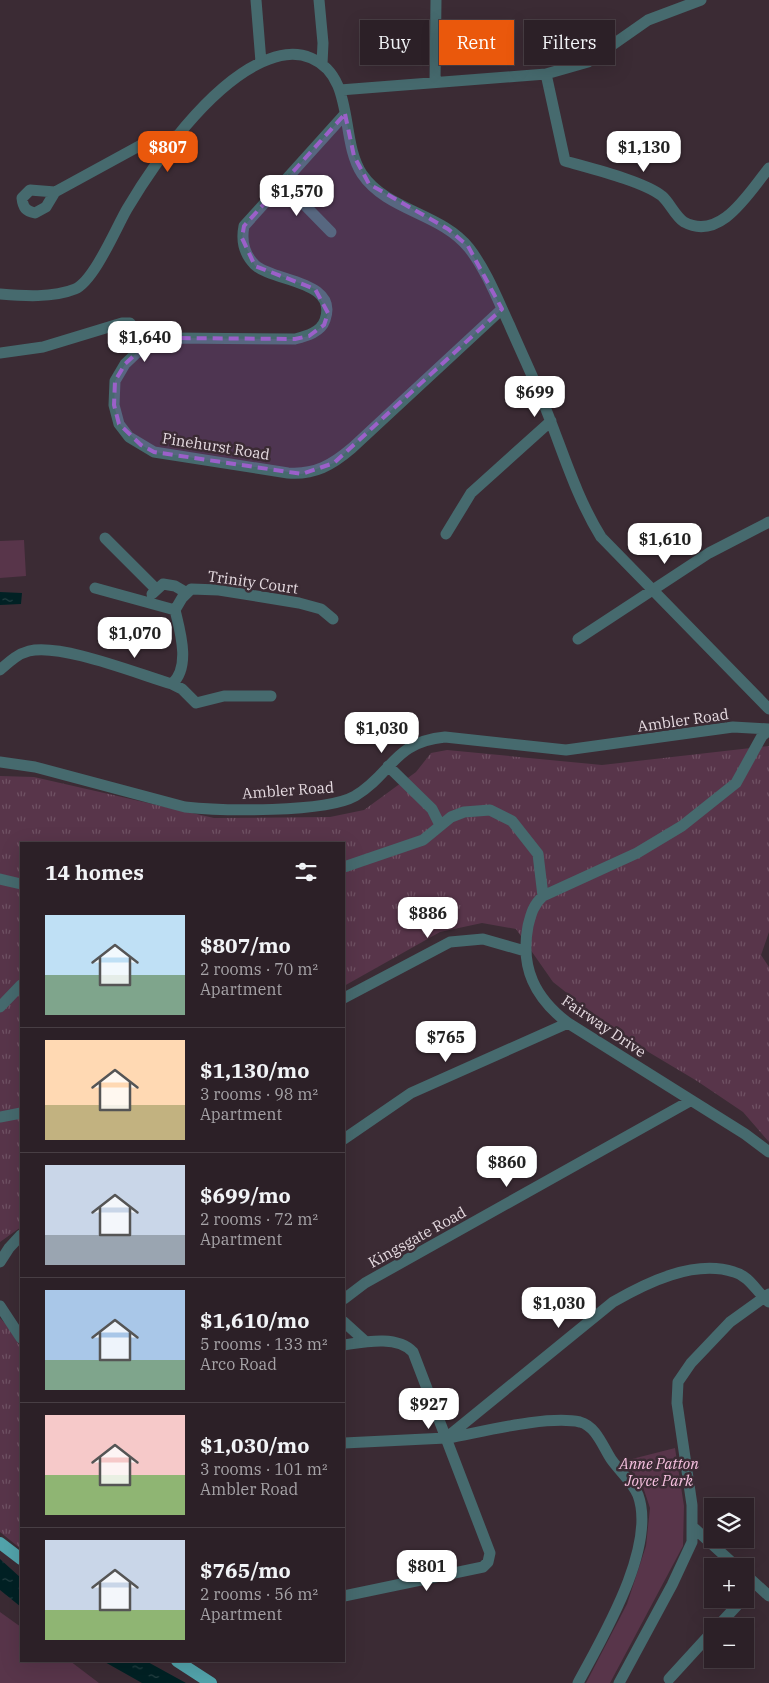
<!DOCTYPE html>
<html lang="en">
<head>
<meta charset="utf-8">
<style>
	:root { --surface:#2c2027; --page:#34282f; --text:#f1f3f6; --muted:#a6a3a7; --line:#483e44; --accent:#ea580c }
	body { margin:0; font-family:"IBM Plex Serif",serif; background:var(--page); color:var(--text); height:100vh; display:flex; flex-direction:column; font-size:19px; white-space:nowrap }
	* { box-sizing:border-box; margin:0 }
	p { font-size:16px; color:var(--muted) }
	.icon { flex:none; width:28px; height:28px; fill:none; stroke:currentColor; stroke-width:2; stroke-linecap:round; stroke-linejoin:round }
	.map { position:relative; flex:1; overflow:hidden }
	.drawer { position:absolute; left:20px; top:842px; width:325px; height:820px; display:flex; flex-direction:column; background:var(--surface); border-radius:0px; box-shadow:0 5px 20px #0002,0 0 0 1px var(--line) }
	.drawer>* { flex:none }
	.top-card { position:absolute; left:360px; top:20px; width:334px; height:45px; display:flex; gap:10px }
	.fabs { position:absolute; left:704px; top:1498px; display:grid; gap:10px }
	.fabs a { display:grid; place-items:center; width:50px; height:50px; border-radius:0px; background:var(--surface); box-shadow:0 5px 20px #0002,0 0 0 1px var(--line); font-size:25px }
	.price { position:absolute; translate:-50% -42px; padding:0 11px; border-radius:10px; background:#fff; color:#222; font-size:16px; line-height:32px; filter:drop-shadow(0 1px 2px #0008) }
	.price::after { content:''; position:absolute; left:50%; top:30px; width:15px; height:11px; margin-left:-8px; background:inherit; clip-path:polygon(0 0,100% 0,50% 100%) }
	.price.on { background:var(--accent); color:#fff }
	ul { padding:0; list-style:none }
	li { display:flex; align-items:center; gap:15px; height:125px; padding:0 25px }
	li+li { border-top:1px solid var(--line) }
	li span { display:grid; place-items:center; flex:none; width:140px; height:100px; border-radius:0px; color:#555 }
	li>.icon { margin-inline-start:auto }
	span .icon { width:60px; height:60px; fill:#fffc; stroke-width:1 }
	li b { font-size:21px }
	h2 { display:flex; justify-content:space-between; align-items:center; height:60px; padding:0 25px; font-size:21px }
	.chip { padding:0 18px; border-radius:0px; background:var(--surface); box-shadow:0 5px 20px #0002,0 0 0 1px var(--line); font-size:18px; line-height:45px }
	.chip.on { background:var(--accent); color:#fff }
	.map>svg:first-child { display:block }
</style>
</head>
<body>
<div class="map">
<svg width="769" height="1683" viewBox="0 0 769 1683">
	<defs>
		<pattern id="grass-tufts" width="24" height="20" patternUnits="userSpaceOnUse" patternTransform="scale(1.25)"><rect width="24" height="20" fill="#58354a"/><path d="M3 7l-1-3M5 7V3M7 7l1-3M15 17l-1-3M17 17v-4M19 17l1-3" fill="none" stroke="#705264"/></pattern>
		<pattern id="water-ripples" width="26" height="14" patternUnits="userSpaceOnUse" patternTransform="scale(1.25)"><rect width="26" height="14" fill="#012124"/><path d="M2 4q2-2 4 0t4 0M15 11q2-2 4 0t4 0" fill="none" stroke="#264144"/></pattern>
	</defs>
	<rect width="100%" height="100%" fill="#3b2b34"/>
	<path fill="url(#grass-tufts)" d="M769,746V932L761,955L769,967V1142L743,1112L697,1081L620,1035L553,982L516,929L482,923L440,932L344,986V844H21V1227L0,1242V776L34,777L214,818L330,817L364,810L416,772L431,753L447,750L602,765Z
		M0,1318L7,1325L21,1348V1549L0,1532Z"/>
	<path fill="#58354a" d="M24,540L26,576L0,578V541Z
		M675,1448L684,1506L683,1546L610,1683H586L627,1604L646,1546L650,1508L642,1484L624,1461Z
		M0,1612L21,1627V1661H70L99,1683H0Z"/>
	<path fill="url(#water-ripples)" d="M0,592L22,593L21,604L0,605Z
		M0,1559L21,1578V1607L0,1590Z
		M103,1661H146L186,1683H142Z"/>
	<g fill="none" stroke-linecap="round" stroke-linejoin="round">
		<path stroke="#466a6e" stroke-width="11" d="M256,0L261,62
			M319,0L323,43L322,64
			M546,74L565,161C589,168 643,181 662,196C670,203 675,216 684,222C721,242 749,192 769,168
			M435,82L436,0
			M340,90L546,74L588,62L648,20L701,0
			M345,114L244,226C241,241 244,254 255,265C273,282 339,280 325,320C321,332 307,336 295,339L171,338L147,343L125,364L115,381L114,405L119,424L129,437L154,452L288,473C315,475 332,465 352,448L502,309
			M283,183L331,232
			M55,192L46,207L35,213C26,211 23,208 22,198L30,190L55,192L141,145L179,135
			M0,294C23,296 53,298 75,289C94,281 116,228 127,209C156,160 209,86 262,62C278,55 294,51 311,58C356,77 339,139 362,174C387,211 441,213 469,248C486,270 497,298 509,324C520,350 533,376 543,402C562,448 575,495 601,537L769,709
			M0,353L43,347L122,323H130L147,343
			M446,534L471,493L551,421
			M105,538L156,589
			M95,588L175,610C180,631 191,667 172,684
			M152,594L163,584L175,586L187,593
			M175,610L182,598L191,589L219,590L299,603L321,609L333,619
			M578,639L709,553L769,522
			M0,670C9,662 17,654 29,651C61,643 138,674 172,684L182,689L196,703L224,696H271
			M0,762L35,767L185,807C221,811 325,813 355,796C393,773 393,742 445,737L566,750L733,727L769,729
			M388,766L432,809L440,825
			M344,867L423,840L451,817L464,812L490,810L512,821L538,854L543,896C533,905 531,914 528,926C520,968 535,998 568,1023L745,1134L769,1152
			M0,879L21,884
			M543,896L637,853L682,826L736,783L762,736L769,730
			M344,998L450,942L483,939L525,951
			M0,1007L21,985
			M0,1117L21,1113
			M344,1139L411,1093L568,1023
			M0,1262L9,1248L21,1235
			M344,1299L365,1283L690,1101
			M0,1306L21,1338
			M344,1322L366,1342
			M344,1345C364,1342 397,1335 413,1352L490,1553L488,1562L483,1567L344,1596
			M448,1438C482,1432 547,1415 580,1422C596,1426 603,1447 611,1459C620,1472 632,1481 638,1495C657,1547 602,1638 578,1683
			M344,1443L446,1438L613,1302C646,1283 694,1259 734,1272C750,1276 757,1293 769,1302
			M694,1528L736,1566
			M745,1574L769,1596
			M718,1626L743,1599
			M669,1679L712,1632
			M619,1683L672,1585L692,1542V1505L677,1403L678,1382L691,1363L730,1322L769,1294"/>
		<path stroke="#52a3ab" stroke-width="12" d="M0,1543L21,1559
			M177,1661L211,1683"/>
	</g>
	<path fill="#9b60c9" fill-opacity="0.2" stroke="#9b60c9" stroke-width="4" stroke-dasharray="10 6" stroke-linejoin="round" d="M345,114L354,156L369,184L448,229L468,246L502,309L334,463L302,474L154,452L141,445L119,424L114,405L115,381L125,364L147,343L171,338L295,339L309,336L324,325L328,313L315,289L255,266L242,238L244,226Z"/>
	<g text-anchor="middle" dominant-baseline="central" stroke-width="5" stroke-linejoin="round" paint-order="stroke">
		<g font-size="15" fill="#e6dbe1" stroke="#3b2b34">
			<text transform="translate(216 446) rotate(9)">Pinehurst Road</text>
			<text transform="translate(253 582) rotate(8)">Trinity Court</text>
			<text transform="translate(683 720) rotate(-8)">Ambler Road</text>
			<text transform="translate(288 790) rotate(-4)">Ambler Road</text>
			<text transform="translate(604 1026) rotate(34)">Fairway Drive</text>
			<text transform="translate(417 1237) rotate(-29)">Kingsgate Road</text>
		</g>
		<g font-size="15" font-style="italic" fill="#f7c1e0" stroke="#3b2b34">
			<text x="659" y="1463">Anne Patton<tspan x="659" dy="17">Joyce Park</tspan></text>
		</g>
	</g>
</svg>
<div class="fabs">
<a><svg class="icon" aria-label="layers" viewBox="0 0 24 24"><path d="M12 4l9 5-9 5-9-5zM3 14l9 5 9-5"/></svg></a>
<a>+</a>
<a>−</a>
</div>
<b class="price on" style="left:168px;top:173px">$807</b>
<b class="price" style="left:644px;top:173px">$1,130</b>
<b class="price" style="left:297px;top:217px">$1,570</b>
<b class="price" style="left:145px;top:363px">$1,640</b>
<b class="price" style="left:535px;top:418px">$699</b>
<b class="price" style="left:665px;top:565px">$1,610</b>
<b class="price" style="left:135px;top:659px">$1,070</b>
<b class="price" style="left:382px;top:754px">$1,030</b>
<b class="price" style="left:428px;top:939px">$886</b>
<b class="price" style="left:446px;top:1063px">$765</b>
<b class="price" style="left:507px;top:1188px">$860</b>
<b class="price" style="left:559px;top:1329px">$1,030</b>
<b class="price" style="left:429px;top:1430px">$927</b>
<b class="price" style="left:427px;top:1592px">$801</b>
<div class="top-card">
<a class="chip">Buy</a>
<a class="chip on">Rent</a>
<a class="chip">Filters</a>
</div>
<section class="drawer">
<h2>14 homes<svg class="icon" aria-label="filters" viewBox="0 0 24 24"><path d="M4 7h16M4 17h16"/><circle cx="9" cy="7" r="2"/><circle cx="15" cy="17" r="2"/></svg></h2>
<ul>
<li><span style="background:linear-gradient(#bfe0f5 60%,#7fa58c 0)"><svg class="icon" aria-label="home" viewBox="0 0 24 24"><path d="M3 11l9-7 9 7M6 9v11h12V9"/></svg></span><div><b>$807/mo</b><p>2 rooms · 70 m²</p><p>Apartment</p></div></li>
<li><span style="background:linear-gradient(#ffd9b3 65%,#c2b280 0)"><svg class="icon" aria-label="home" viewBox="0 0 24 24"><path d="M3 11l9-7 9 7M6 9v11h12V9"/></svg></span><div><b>$1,130/mo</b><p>3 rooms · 98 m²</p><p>Apartment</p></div></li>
<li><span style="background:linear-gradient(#c9d6e8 70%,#9aa5b1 0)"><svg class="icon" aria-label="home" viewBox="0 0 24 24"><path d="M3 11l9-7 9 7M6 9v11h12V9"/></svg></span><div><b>$699/mo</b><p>2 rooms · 72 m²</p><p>Apartment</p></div></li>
<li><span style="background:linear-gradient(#a9c7e8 70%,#7fa58c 0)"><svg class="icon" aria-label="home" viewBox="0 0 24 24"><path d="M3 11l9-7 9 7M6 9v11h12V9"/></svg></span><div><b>$1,610/mo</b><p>5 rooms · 133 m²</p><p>Arco Road</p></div></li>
<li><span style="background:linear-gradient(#f6c9c9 60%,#8fb573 0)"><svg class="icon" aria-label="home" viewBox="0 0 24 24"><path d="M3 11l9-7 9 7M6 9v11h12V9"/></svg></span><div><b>$1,030/mo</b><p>3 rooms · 101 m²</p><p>Ambler Road</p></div></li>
<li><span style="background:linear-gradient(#c9d6e8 70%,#8fb573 0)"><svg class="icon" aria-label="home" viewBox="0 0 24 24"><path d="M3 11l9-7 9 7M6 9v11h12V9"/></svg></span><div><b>$765/mo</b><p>2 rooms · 56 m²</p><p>Apartment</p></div></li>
</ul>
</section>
</div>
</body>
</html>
